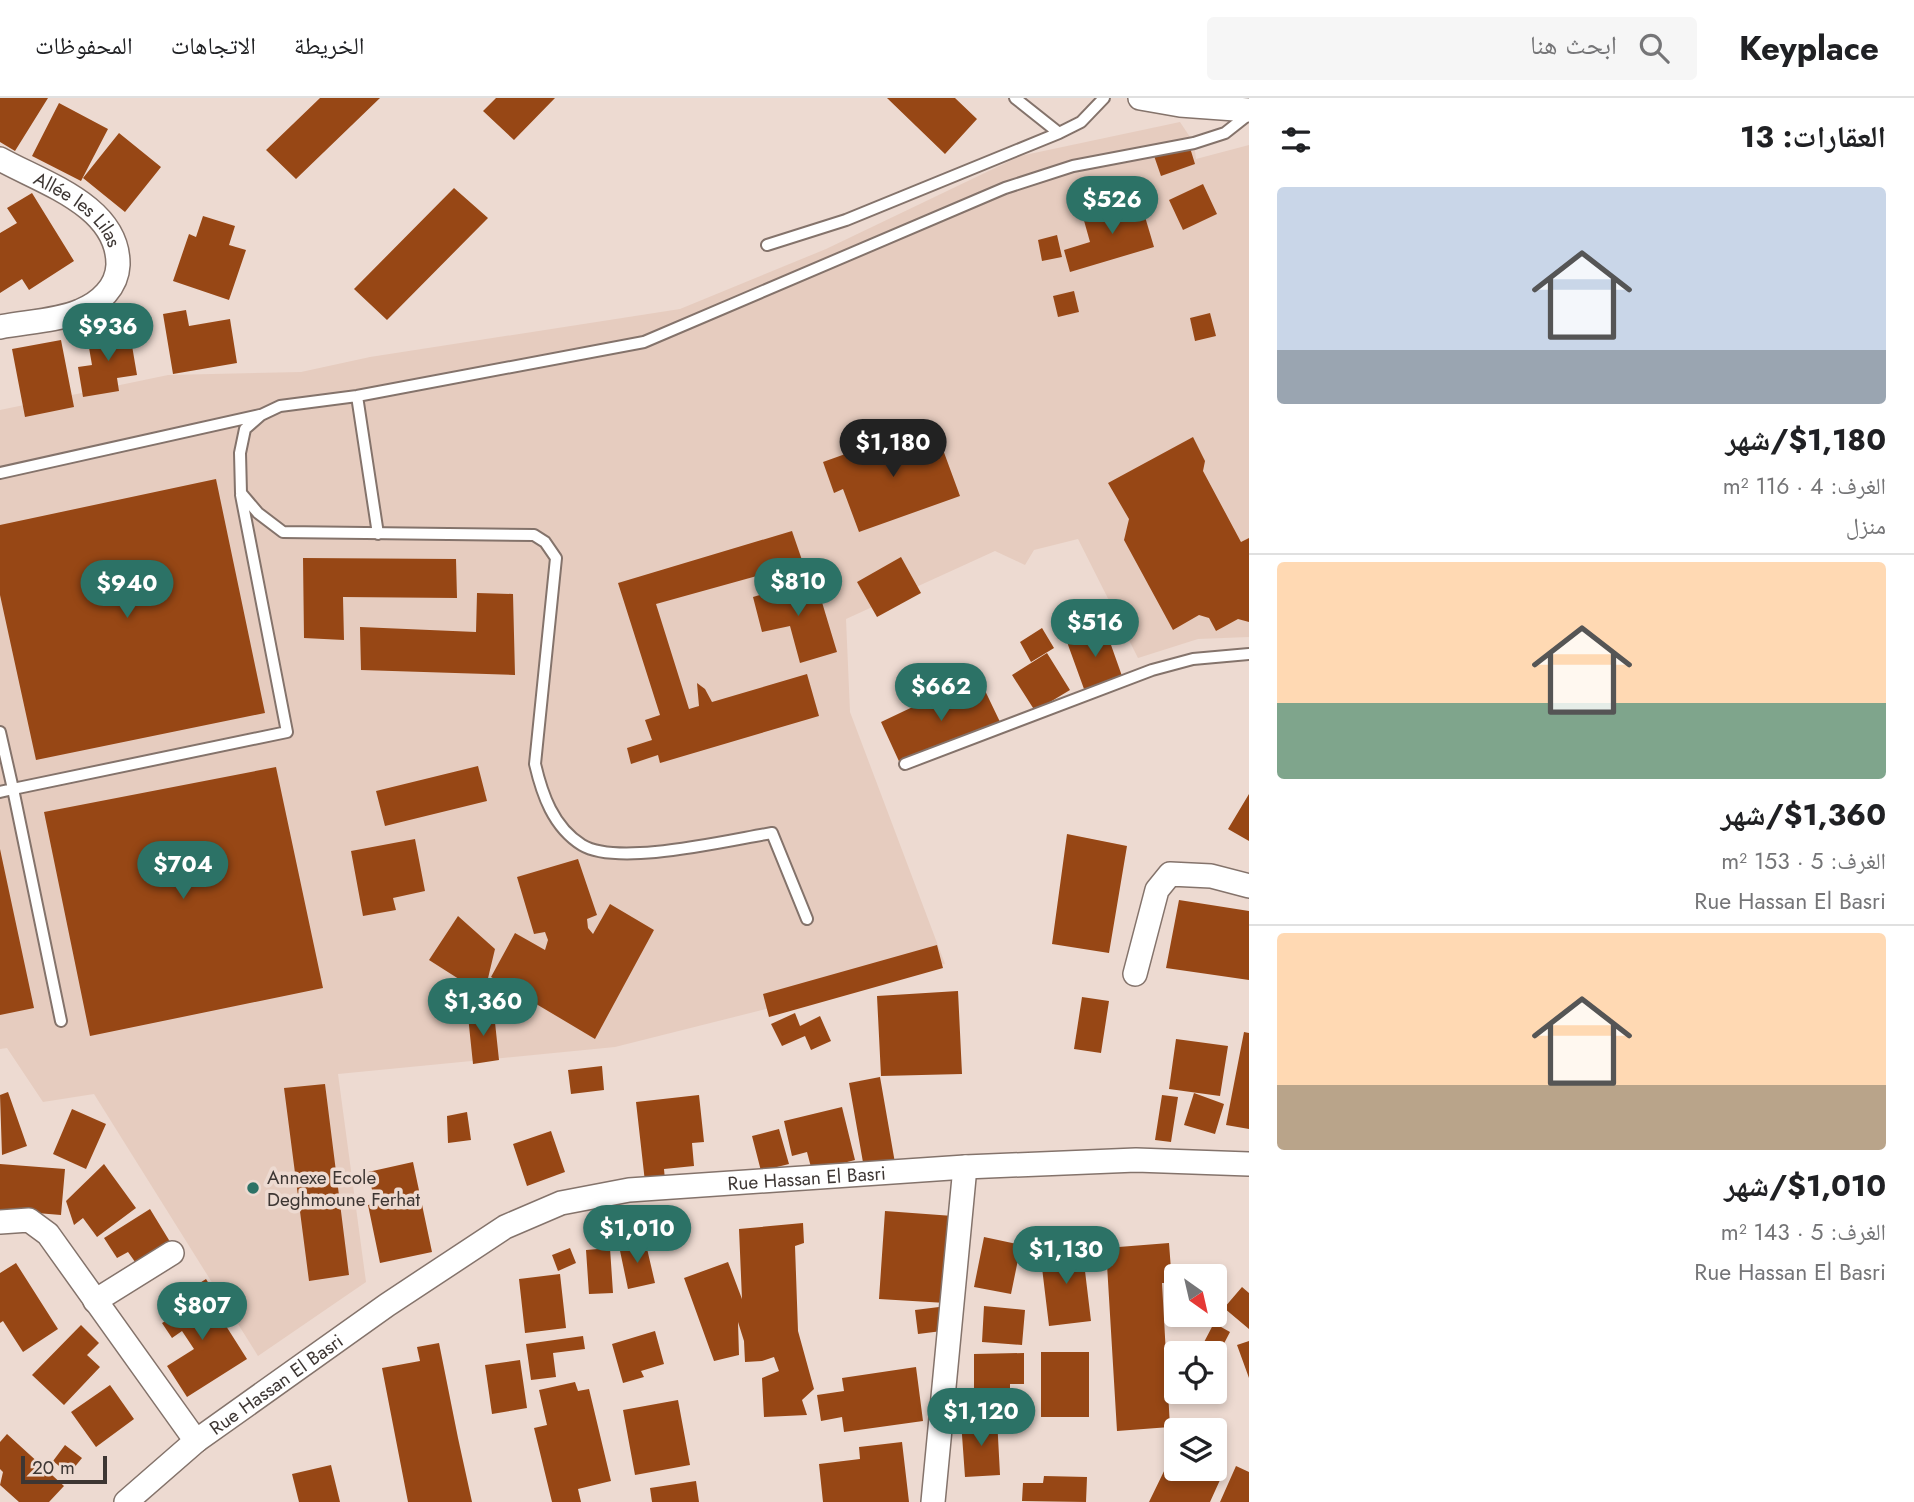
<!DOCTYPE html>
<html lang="ar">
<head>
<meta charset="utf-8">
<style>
	:root { --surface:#fff; --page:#f6f6f6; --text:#202124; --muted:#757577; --line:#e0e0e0; --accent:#2c7266 }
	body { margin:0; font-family:Jost,"Noto Naskh Arabic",sans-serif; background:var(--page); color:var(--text); direction:rtl; height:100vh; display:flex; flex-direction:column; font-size:26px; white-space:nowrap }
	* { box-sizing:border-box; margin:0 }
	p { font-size:23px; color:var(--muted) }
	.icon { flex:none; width:38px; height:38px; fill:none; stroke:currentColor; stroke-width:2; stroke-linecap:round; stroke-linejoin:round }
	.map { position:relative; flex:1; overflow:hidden; direction:ltr }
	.sheet { display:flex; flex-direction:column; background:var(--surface); width:665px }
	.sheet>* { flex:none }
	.needle { width:46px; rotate:146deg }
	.controls { position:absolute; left:1164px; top:1166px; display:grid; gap:14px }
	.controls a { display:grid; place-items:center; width:63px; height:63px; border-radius:7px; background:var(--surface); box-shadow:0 4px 10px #0003; font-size:35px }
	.scale { position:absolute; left:21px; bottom:18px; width:86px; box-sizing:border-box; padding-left:7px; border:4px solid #3d3633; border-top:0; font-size:19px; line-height:24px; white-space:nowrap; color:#3d3633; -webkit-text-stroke:5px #eddad1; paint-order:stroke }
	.price { position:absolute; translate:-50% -60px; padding:0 16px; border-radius:24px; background:var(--accent); color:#fff; font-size:23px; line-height:46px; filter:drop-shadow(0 2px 4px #0008) }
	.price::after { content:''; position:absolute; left:50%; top:42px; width:21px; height:16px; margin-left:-10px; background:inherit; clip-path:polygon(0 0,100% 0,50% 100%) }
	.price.on { background:#222; color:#fff }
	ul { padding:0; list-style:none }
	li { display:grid; align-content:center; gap:14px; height:371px; padding:0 28px }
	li+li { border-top:2px solid var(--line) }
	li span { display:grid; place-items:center; height:217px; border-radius:7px; color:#555 }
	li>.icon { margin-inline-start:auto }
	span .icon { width:126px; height:126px; fill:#fffc; stroke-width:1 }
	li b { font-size:30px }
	h2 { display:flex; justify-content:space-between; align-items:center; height:84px; padding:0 28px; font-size:30px }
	header { display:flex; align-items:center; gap:42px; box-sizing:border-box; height:98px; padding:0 35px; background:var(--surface); border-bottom:2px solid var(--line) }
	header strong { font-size:33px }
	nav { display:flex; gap:38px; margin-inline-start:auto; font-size:24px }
	.search { width:490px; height:63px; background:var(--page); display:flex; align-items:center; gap:18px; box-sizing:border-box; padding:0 24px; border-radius:7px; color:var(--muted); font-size:26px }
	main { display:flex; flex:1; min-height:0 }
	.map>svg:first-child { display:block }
</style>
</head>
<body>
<header>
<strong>Keyplace</strong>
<div class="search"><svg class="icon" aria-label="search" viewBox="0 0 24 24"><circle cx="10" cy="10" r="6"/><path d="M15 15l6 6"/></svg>ابحث هنا</div>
<nav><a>الخريطة</a><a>الاتجاهات</a><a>المحفوظات</a></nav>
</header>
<main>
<section class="sheet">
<h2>العقارات: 13<svg class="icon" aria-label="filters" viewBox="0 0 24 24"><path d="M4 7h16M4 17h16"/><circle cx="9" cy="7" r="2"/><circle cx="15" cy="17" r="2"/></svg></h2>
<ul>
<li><span style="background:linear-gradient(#c9d6e8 75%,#9aa5b1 0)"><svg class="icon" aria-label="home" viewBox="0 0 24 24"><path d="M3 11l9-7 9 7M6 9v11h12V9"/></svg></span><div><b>$1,180/شهر</b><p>الغرف: 4 · 116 m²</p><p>منزل</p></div></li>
<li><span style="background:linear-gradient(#ffd9b3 65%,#7fa58c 0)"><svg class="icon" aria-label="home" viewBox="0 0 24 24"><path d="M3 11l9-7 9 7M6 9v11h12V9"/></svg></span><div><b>$1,360/شهر</b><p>الغرف: 5 · 153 m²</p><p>Rue Hassan El Basri</p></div></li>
<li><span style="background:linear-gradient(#ffd9b3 70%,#b9a48a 0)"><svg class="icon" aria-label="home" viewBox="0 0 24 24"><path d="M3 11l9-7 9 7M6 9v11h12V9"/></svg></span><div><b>$1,010/شهر</b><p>الغرف: 5 · 143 m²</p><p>Rue Hassan El Basri</p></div></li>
</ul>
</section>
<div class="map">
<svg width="1249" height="1404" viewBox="0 0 1249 1404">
	<rect width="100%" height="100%" fill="#eddad1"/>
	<path fill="#e6ccbf" d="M1180,24L1194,45L1196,61L1249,47V539L1198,541L1138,560L1078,441L1034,452L1025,467L995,453L846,521L850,614L945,866L615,949L338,976L366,1184L258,1258L94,996L43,1004L7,950L0,951V312L168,277L301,274L370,259L680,211L826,151L1020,58Z"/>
	<path fill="#974715" d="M0,0H48L15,53L0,44Z
		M320,0H380L296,81L266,52Z
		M496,0H555L514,42L483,13Z
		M887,0H955L977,21L945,56Z
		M59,5L108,31L81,83L32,58Z
		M119,35L161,69L125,114L83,80Z
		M1187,40L1195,66L1161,78L1152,52Z
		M1203,86L1217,116L1183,132L1169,102Z
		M454,90L488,120L387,222L354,191Z
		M32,95L74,163L29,192L22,181L0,195V135L17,125L7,110Z
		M1140,102L1154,149L1070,174L1064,152L1090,144L1083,119Z
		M203,118L235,128L229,147L246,152L229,202L173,183L189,136L196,139Z
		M1057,137L1062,159L1042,163L1038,142Z
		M1074,193L1079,214L1058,219L1053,198Z
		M186,212L189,228L230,221L237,265L173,276L163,216Z
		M1210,215L1216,238L1195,243L1190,220Z
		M129,230L137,277L117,280L119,293L83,299L78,269L92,267L87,238Z
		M61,242L74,309L25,319L12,251Z
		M935,330L960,398L859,434L843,391L834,395L823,364L890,340L892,345Z
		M1193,339L1205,363L1203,373L1241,444L1249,440V524L1238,521L1216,533L1209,520L1199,517L1173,532L1124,442L1129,421L1108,385Z
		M216,381L265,615L36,662L0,497V427Z
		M792,433L803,465L656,506L689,611L699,608L697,585L705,591L712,604L807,576L819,618L660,665L658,657L631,666L627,650L652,642L645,622L660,617L618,485Z
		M901,459L921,495L877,519L857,484Z
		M303,460L456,461L457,500L343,499L344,542L304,540Z
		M815,481L837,554L800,565L790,528L762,534L753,499Z
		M477,495L513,496L515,577L361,572L360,529L476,534Z
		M1042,530L1054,550L1031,564L1020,544Z
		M1105,530L1122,578L1084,591L1067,544Z
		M1047,555L1070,592L1035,613L1012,577Z
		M978,578L1001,626L903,672L881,624Z
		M478,668L487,703L385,728L376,693Z
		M276,669L323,890L90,938L44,714Z
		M1249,696V743L1228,731Z
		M1067,736L1127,748L1109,855L1052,846Z
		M415,741L425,793L393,800L396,812L363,818L351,753Z
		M0,751L34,910L0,917Z
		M578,761L597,817L587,821L588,830L593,836L610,806L654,832L595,941L491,879L515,835L545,852L548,842L545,834L534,836L517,779Z
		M1179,802L1249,813V882L1166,870Z
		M458,818L495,851L484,897L429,862Z
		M937,847L943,870L769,919L763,896Z
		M958,893L962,976L881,978L877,898Z
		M1082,899L1109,903L1101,955L1074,951Z
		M494,915L499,962L473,966L468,918Z
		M795,915L800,928L820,918L831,943L811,952L805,938L782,948L771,926Z
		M1244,934L1249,935V1031L1226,1027Z
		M1176,941L1228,948L1220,998L1169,991Z
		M602,968L604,992L571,996L568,972Z
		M880,979L895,1065L864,1070L849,985Z
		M325,986L349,1177L309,1183L284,990Z
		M8,994L27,1048L2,1057L0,997Z
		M1194,995L1224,1006L1215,1036L1184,1027Z
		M699,997L704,1044L692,1045L694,1068L664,1071L665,1082L645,1084L636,1004Z
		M1162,997L1178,999L1171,1044L1155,1042Z
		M842,1009L855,1062L812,1073L807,1054L792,1058L784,1023Z
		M72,1011L106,1026L86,1071L53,1056Z
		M467,1014L471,1042L448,1045L447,1018Z
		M779,1031L789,1066L761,1073L752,1038Z
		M551,1033L565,1074L527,1088L513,1046Z
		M413,1064L432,1154L380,1165L368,1107L375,1105L368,1074Z
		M0,1066L65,1071L61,1117L0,1112Z
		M104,1066L136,1110L97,1139L83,1120L74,1127L66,1103Z
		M150,1111L172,1147L138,1168L128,1154L117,1160L104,1140Z
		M885,1113L953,1118L946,1205L879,1201Z
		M803,1125L804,1145L795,1148L798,1233L814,1291L802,1302L807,1317L764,1319L762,1280L779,1273L774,1259L762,1263L745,1264L744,1243L738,1224L739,1257L714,1263L684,1180L728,1164L742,1201L739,1131Z
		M984,1139L1021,1147L1011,1196L974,1189Z
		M645,1142L655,1185L628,1191L619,1148Z
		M1169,1145L1172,1185H1162L1170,1329L1117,1333L1106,1150Z
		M1082,1148L1091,1223L1049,1228L1040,1153Z
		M570,1150L576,1165L558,1173L552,1157Z
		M610,1150L613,1195L589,1196L586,1152Z
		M16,1165L58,1231L23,1254L3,1223L0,1225V1175Z
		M560,1176L566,1230L525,1235L519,1181Z
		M206,1181L214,1194L207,1198L247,1261L187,1299L167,1268L194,1251L182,1233L172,1240L162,1225L187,1210L179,1198Z
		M1242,1189L1249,1195V1231L1224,1210Z
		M984,1208L1025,1212L1022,1247L982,1244Z
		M939,1209L942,1233L918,1236L915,1212Z
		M1214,1225L1230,1234L1218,1257L1202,1248Z
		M81,1227L99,1245L87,1257L100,1269L64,1307L32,1277Z
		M655,1233L664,1266L641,1273L644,1279L623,1285L612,1246Z
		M583,1238L585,1251L553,1255L556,1279L531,1282L526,1246Z
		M1249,1243V1280L1237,1247Z
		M439,1245L458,1340L472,1404H408L382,1270L420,1263L417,1249Z
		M1041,1254H1089V1319H1041Z
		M1024,1255V1286H1010V1301L974,1302V1256Z
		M520,1262L527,1310L492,1316L485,1267Z
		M916,1269L923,1323L844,1334L842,1319L821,1323L817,1297L844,1293L842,1280Z
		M575,1284L578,1293L589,1291L611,1383L578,1391L581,1404H552L534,1330L547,1327L539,1292Z
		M110,1287L134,1321L96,1349L71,1314Z
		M678,1302L690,1367L635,1377L623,1312Z
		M997,1320L1000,1377L965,1379L961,1323Z
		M7,1336L64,1388L49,1404H19L0,1387L3,1374L0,1371V1344Z
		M902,1344L909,1404H823L819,1366L860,1361L859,1349Z
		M65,1347L82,1360L69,1376L53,1363Z
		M331,1367L340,1404H299L292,1376Z
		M1167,1367L1176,1372L1196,1370L1220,1382L1210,1404H1149Z
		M1236,1368L1249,1374V1404H1220Z
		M1044,1378L1087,1379L1086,1404L1022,1403L1023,1385H1043Z
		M696,1383L699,1404H652L650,1390Z"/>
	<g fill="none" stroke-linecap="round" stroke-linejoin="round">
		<g stroke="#84736b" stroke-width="14">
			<path id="lane" d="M1015,0L1059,35
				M767,147L846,122L1059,35L1081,24L1104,0
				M357,298L378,436
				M0,375L260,317
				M0,634L13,691L287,634L241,397
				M905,666L1152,572L1193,561L1249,556
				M0,694L13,691L61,923
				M807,821L772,735C729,742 618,769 582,747C553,729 542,696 535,666L556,460L545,444L534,437L283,434L258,415L241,395L240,355L245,331L261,317L280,308L357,298L644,244L1005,90L1073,68L1194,45L1225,35L1249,16"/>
		</g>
		<g stroke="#84736b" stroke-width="26">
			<g id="street">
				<path d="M1140,0L1180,7L1249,12"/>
				<path id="s1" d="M0,61C43,85 119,108 118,167C117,189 100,205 80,213C57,223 25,224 0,229"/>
				<path d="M1135,876L1157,792L1170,776L1211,778L1249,788"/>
				<path d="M0,1124L29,1122L48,1136L196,1343"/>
				<path d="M95,1203L172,1155"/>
				<path id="s2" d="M126,1404L196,1343L387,1207L505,1129L561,1105L629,1092L965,1069L1136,1062L1249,1066"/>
				<path d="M933,1404L965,1069"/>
			</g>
		</g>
		<use href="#lane" stroke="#fff" stroke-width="10"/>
		<use href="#street" stroke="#fff" stroke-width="23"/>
	</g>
	<circle fill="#2c7266" stroke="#eddad1" stroke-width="2.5" cx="253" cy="1090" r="7"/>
	<g text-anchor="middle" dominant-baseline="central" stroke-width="7" stroke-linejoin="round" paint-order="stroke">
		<g font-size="19" fill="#3d3633" stroke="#eddad1">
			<text stroke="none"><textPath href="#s1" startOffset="94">Allée les Lilas</textPath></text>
			<text stroke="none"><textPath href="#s2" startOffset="777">Rue Hassan El Basri</textPath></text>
			<text stroke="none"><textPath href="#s2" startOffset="191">Rue Hassan El Basri</textPath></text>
		</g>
		<g font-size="19" fill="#3d3633" stroke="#eddad1" text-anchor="start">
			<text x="267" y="1079">Annexe Ecole<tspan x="267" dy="22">Deghmoune Ferhat</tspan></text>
		</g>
	</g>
</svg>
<div class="controls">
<a><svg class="needle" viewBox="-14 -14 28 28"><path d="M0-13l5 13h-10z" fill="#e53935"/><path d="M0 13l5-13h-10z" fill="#757577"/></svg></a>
<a><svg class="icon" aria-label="locate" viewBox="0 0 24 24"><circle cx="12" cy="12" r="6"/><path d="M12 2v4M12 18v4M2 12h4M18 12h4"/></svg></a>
<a><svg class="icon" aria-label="layers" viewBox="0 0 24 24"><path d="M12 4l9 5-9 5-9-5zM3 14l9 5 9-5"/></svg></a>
</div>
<div class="scale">20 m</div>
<b class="price" style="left:1112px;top:138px">$526</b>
<b class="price" style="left:108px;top:265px">$936</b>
<b class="price on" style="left:893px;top:381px">$1,180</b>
<b class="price" style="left:798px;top:520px">$810</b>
<b class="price" style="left:127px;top:522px">$940</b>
<b class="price" style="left:1095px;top:561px">$516</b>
<b class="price" style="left:941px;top:625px">$662</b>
<b class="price" style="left:183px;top:803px">$704</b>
<b class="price" style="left:483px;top:940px">$1,360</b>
<b class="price" style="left:637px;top:1167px">$1,010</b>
<b class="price" style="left:1066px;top:1188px">$1,130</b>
<b class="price" style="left:202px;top:1244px">$807</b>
<b class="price" style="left:981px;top:1350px">$1,120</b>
</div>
</main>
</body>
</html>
